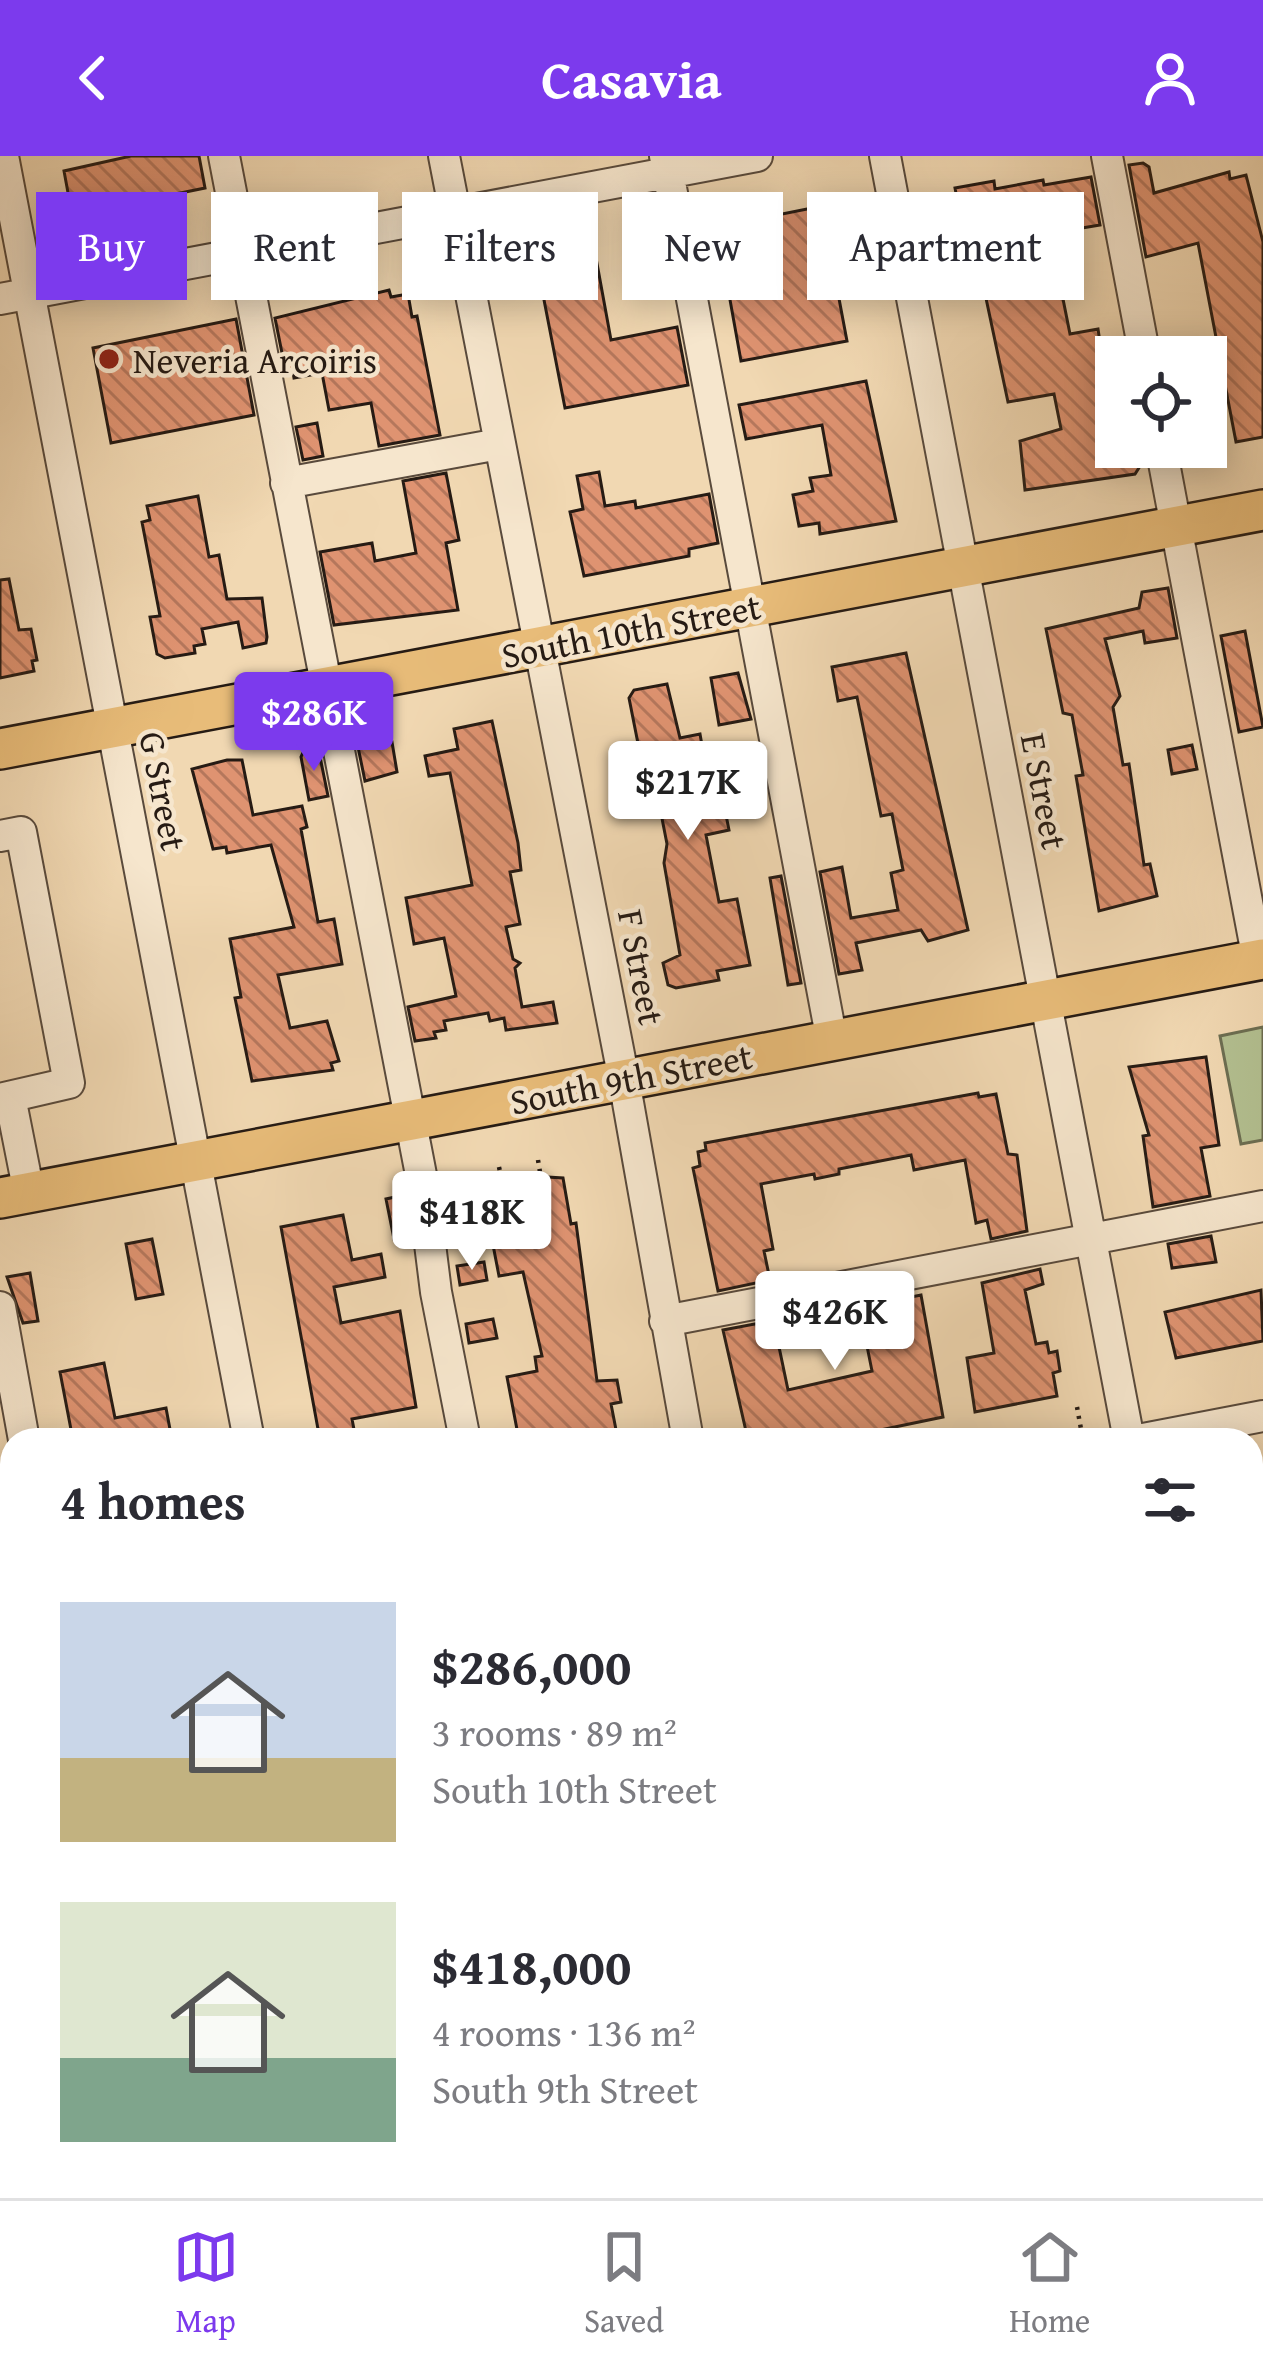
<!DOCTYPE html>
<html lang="en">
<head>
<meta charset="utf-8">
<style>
	:root { --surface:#fff; --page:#f7f7f7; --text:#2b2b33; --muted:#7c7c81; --line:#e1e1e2; --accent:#7c3aed }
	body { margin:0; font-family:"Gentium Book Plus",serif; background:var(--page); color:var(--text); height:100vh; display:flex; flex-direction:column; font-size:45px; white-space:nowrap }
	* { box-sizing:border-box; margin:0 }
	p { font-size:39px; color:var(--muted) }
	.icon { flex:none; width:66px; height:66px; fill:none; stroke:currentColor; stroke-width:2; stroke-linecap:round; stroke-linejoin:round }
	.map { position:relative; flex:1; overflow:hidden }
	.sheet { position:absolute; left:0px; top:1272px; width:1263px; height:771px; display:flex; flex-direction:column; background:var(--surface); border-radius:36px 36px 0 0; box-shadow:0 6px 30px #0003 }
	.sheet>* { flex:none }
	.banner { position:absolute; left:36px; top:36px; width:1191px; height:108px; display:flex; gap:24px }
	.buttons { position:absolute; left:1095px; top:180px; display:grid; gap:24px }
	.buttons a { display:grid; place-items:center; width:132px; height:132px; border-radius:0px; background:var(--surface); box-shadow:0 6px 30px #0003; font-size:60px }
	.price { position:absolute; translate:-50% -102px; padding:0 27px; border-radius:12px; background:#fff; color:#222; font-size:39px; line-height:78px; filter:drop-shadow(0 3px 6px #0008) }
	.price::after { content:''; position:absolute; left:50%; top:72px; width:36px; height:27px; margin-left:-18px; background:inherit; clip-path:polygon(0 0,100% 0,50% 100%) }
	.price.selected { background:var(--accent); color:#fff }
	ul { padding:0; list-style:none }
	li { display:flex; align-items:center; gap:36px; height:300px; padding:0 60px }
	li span { display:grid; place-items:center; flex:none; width:336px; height:240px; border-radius:0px; color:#555 }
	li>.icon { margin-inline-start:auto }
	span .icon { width:144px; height:144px; fill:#fffc; stroke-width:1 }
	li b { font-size:51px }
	h2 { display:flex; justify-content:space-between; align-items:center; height:144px; padding:0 60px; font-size:51px }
	.pill { padding:0 42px; border-radius:0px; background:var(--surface); box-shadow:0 6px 30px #0003; font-size:42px; line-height:108px }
	.pill.selected { background:var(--accent); color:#fff }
	header { display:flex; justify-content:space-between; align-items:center; height:156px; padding:0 60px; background:var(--accent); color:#fff; font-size:54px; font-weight:700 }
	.dock { display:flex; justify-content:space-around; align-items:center; height:168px; border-top:3px solid var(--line); background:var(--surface); font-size:33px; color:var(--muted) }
	.dock a { display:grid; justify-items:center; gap:6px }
	.dock .selected { color:var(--accent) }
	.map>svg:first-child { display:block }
</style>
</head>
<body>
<header><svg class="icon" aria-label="back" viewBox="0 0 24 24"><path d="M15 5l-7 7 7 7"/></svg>Casavia<svg class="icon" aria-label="person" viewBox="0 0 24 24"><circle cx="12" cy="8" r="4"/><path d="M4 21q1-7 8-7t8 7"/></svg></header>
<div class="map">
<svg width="1263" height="2042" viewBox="0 0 1263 2042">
	<defs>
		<pattern id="building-back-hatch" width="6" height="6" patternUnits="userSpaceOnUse" patternTransform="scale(3)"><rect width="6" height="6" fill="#df9371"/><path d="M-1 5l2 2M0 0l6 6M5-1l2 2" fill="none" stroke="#b5775c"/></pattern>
	</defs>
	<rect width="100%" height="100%" fill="#f1d8b2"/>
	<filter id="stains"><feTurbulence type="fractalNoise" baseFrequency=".00167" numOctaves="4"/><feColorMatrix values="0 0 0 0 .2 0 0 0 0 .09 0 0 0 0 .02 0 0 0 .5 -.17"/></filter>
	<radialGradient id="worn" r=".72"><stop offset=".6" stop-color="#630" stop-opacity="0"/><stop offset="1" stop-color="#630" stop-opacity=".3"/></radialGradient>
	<path fill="#b3c091" stroke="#6c6e52" stroke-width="3" d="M1263,871V984L1241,988L1220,880Z
		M1263,1312V2042H885L883,2031H1251V1314Z"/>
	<path fill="url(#building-back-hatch)" stroke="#261b14" stroke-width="3" fill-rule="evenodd" d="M131,0H199L205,32L87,56L86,50L71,53L64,15Z
		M1143,7L1149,11L1154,37L1229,16L1230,23L1246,19L1263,86V281L1236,286L1198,87L1146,101L1129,9Z
		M1091,21L1100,69L1064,75L1075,131L1061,133L1070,178L1098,173L1116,291H1139L1142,307L1135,318L1025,334L1020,285L1061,273L1054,238L1008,246L980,114L971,116L955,32L994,25L995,33L1043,24L1044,29Z
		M837,47L850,102L846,103L851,130L837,132L847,185L741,205L727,127L709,125L700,83L762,72V62Z
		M663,95L671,135L660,137L648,129L643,103Z
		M596,102L611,184L677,171L688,229L565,252L538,113Z
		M389,134L391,141L408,138L412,161L417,160L440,279L379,290L371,247L329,254L322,217L294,222L293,216L286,217L275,162Z
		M236,163L254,259L111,287L93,192Z
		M866,225L896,365L820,378L819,367L799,370L793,339L813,335L810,322L831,319L822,269L746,283L739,249Z
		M317,267L323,300L303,304L296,271Z
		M599,316L605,350L635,345L636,352L709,338L718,387L689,393V400L584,420L570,356L583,353L577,320Z
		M446,317L459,384L446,387L458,454L334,469L320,396L372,387L375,405L416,397L403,325Z
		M198,340L209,401L219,399L227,443L262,442L267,481L266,487L243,492L238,466L202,473L205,488L194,490L195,497L165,502L157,498L150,461L160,460L142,366L150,364L147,350Z
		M9,423L19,474L31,473L37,504L32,505L34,515L0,522V424Z
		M1168,432L1177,482L1145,487L1143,475L1105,483L1120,540L1113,551L1123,609L1129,608L1144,709L1150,708L1157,740L1099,755L1076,620L1083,619L1072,559L1063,557L1046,473L1139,452L1142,436Z
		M1245,475L1263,571L1239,576L1221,480Z
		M906,497L968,774L928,785L921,774L856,787L862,814L839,818L820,716L842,711L851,762L898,754L891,717L903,714L892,658L881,660L857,541L838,545L832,511Z
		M738,517L751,563L719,569L711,522Z
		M667,528L680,582L700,578L712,646L723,644L729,674L706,679L719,746L737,743L750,809L717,815L719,824L676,832L668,829L663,807L680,799L664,707L667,688L658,642L649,643L629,542L634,534Z
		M492,565L518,687L521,714L510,716L520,768L506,771L513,803L520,807L515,812L522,851L553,846L557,867L506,874L504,862L490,865L488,857L444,865L446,874L434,876L436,882L415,885L408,851L456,840L444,782L414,788L406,742L472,729L450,617L429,620L425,600L458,593L454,573Z
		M374,583L377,590L392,586L397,616L365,625L357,586Z
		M1192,589L1197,613L1172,618L1168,594Z
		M318,591L328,640L309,644L301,601L304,594Z
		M227,604H242L253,659L302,650L307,671L301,673L318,766L334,763L342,808L278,819L290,872L327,865L339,905L331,907L333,914L252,925L235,842L241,841L230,783L294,771L271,689L227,697L226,691L213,693L192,613Z
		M781,720L801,827L788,829L770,722Z
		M1206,901L1219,989L1201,992L1210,1040L1153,1051L1143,980L1149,979L1129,911Z
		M978,937L979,941L996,938L1008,998L1017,999L1027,1075L991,1083L987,1064L976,1067L965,1004L914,1014L911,999L839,1013V1018L815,1023L814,1018L761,1028L773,1093L764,1095L770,1124L718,1135L693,1012L700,1010L698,996L706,994L705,987Z
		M547,1021L563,1022L571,1068L576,1067L597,1225L617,1224L621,1246L611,1248L618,1284H519L507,1221L537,1215L535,1201L542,1200L523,1116L499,1120L483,1037Z
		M404,1039L409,1080L394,1083L386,1043Z
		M343,1059L352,1104L381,1098L385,1121L334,1131L341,1167L400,1155L416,1251L352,1263L356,1284H320L281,1071Z
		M1211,1080L1216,1106L1172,1112L1168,1088Z
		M152,1083L163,1138L136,1143L126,1088Z
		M484,1106L487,1124L460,1129L457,1110Z
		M1040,1113L1043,1128L1025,1134L1036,1188L1047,1186L1049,1197L1057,1195L1060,1215L1053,1217L1057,1240L975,1256L967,1202L994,1197L982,1127Z
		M30,1117L38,1165L23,1167L7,1121Z
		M1261,1134L1263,1185L1176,1202L1165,1156Z
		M921,1139L943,1261L832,1284H748L723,1174L830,1154L831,1159L886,1150V1146ZM864,1175L872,1215L788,1234L778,1186Z
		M493,1163L497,1182L469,1187L466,1168Z
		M104,1207L115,1262L166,1252L172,1284H73L60,1216Z"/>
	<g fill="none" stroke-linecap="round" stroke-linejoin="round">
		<g stroke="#594a3c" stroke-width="34">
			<path id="minor" d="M3,0L249,1284
				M224,0L422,1024L436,1136L465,1284
				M444,0L624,924L688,1284
				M665,0L832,885
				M885,0L1129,1284
				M1107,0L1145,201
				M0,143L757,0
				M1161,291L1258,804
				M286,327L499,288
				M0,680L21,676L69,927L0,943
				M10,941L29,1037
				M0,1151L24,1284
				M665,1165L1263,1050
				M1138,1284L1263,1260
				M0,1499L12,1497
				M0,1951L12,1949
				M388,2031L390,2042"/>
		</g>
		<g stroke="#261b14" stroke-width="44">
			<path id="major" d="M0,593L1263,354
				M0,1042L1263,803"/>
		</g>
		<path stroke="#261b14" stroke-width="4.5" stroke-dasharray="3 6" stroke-linecap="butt" d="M538,1004L541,1022
			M499,1011L503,1029
			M1077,1251L1083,1284
			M1251,1419L1263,1412
			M1251,1888L1263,1892
			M1111,2031L1113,2042
			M1160,2031L1162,2042"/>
		<use href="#minor" stroke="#f6e6cd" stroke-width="30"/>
		<use href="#major" stroke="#e8bc79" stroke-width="39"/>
	</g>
	<circle fill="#8f2418" stroke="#f6e6cd" stroke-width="4.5" cx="109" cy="203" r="12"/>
	<g text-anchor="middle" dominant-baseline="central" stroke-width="9" stroke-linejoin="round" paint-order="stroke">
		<g font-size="36" fill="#261b14" stroke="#f6e6cd" text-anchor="start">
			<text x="133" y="203">Neveria Arcoiris</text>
		</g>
		<g font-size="36" fill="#261b14" stroke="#f6e6cd">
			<text transform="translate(631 474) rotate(-11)">South 10th Street</text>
			<text transform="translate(164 635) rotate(79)">G Street</text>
			<text transform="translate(1045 635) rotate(79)">E Street</text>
			<text transform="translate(642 811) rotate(79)">F Street</text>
			<text transform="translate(631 922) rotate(-11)">South 9th Street</text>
		</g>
	</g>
	<rect width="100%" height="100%" filter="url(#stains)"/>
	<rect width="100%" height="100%" fill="url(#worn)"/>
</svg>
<div class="buttons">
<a><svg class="icon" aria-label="locate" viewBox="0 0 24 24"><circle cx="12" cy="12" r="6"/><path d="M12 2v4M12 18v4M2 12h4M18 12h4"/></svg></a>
</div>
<b class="price selected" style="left:314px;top:618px">$286K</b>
<b class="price" style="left:688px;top:687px">$217K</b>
<b class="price" style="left:472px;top:1117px">$418K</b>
<b class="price" style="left:835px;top:1217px">$426K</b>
<div class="banner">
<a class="pill selected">Buy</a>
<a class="pill">Rent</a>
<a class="pill">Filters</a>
<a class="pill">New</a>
<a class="pill">Apartment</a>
</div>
<section class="sheet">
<h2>4 homes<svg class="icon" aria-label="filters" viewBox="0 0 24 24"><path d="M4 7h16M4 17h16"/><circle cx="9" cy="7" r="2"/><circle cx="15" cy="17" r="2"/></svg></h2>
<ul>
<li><span style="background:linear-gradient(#c9d6e8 65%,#c2b280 0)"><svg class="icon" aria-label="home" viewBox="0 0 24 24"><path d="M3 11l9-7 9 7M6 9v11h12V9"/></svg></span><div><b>$286,000</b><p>3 rooms · 89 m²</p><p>South 10th Street</p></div></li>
<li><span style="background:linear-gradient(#dfe7d0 65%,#7fa58c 0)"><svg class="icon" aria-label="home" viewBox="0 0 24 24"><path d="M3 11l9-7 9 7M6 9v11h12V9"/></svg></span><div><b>$418,000</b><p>4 rooms · 136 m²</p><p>South 9th Street</p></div></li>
</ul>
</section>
</div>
<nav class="dock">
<a class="selected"><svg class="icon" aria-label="map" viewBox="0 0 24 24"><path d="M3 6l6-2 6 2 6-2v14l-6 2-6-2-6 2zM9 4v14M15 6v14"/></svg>Map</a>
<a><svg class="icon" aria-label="saved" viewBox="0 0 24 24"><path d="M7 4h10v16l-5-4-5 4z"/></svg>Saved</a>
<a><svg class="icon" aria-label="home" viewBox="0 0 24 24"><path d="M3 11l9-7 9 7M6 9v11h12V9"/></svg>Home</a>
</nav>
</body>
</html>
